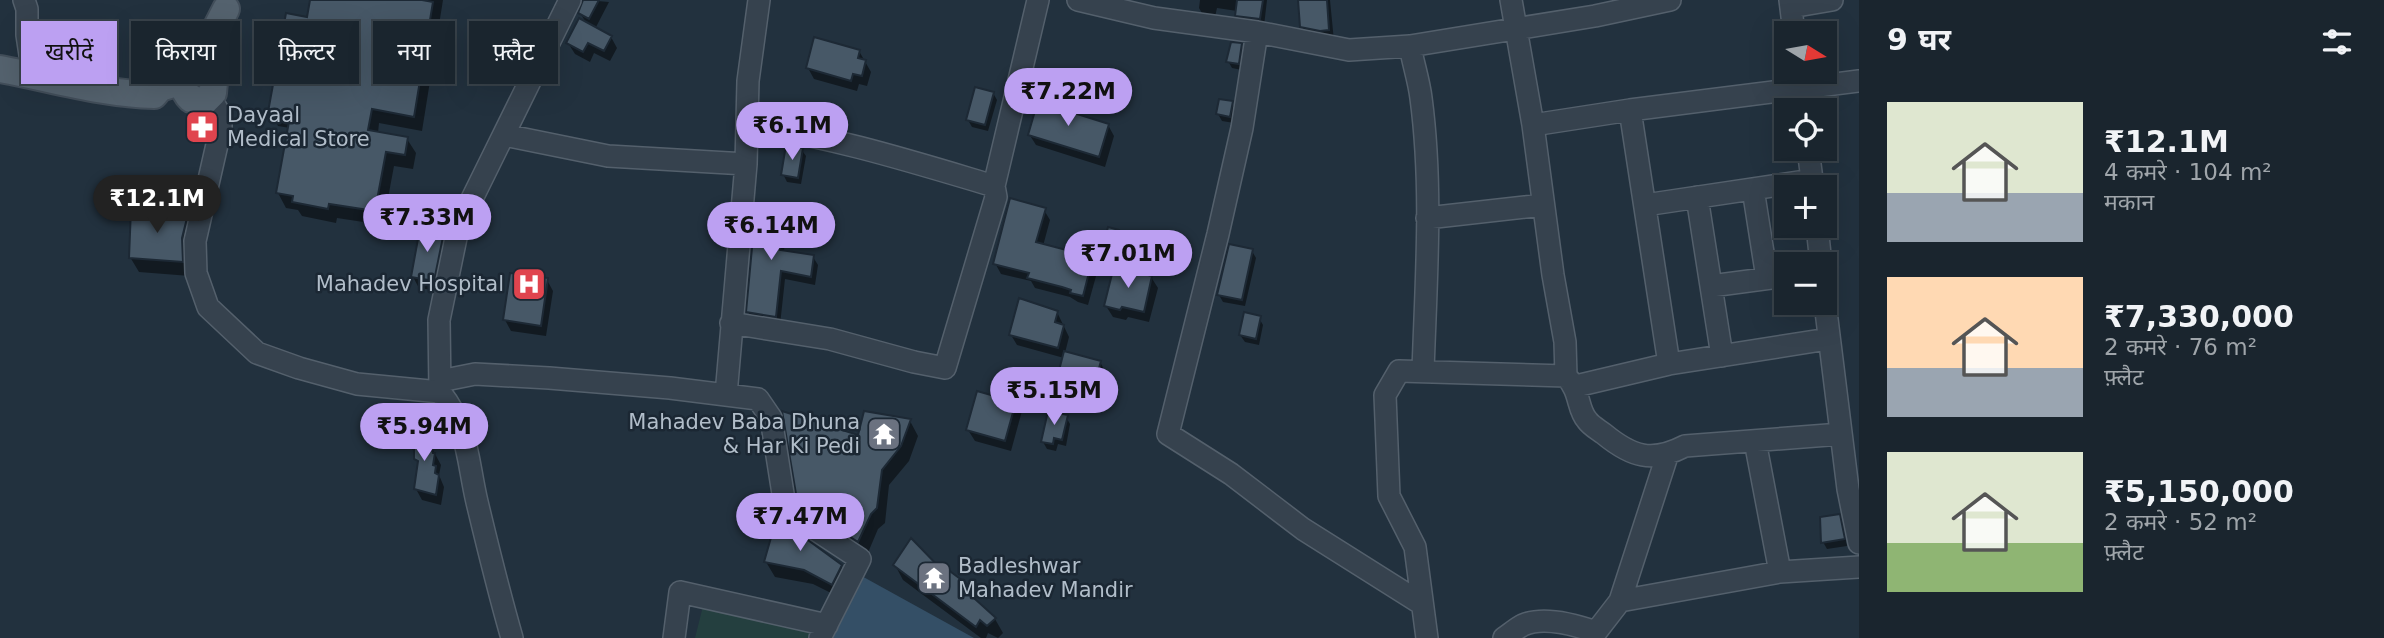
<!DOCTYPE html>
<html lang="hi">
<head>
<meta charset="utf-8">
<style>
	:root { --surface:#1a252e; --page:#27313a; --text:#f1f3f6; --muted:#9fa5aa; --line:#38424a; --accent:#bca0f2 }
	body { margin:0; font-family:"DejaVu Sans","Noto Sans Devanagari",sans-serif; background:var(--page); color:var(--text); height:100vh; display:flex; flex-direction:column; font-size:26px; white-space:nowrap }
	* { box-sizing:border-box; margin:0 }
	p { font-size:23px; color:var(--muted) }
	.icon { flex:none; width:38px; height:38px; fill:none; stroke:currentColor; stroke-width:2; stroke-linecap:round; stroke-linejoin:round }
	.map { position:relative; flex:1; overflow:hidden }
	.sheet { display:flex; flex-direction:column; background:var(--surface); width:525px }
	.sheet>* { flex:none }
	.banner { position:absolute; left:21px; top:21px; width:665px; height:63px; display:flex; gap:14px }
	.needle { width:46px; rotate:101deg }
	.controls { position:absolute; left:1774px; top:21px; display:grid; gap:14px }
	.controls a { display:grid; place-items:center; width:63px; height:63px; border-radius:0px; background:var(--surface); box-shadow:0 7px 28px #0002,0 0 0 2px var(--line); font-size:35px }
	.price { position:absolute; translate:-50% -60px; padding:0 16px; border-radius:24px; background:var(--accent); color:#111; font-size:23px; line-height:46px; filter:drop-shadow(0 2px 4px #0008) }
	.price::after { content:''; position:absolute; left:50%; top:42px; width:21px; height:16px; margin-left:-10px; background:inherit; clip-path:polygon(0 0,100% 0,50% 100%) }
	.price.current { background:#222; color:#fff }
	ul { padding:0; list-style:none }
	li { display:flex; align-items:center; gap:21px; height:175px; padding:0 28px }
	li span { display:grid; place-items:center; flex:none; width:196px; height:140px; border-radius:0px; color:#555 }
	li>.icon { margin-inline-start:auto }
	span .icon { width:84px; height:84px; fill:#fffc; stroke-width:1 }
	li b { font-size:30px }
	h2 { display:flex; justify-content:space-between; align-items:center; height:84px; padding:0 28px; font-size:30px }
	.pill { padding:0 24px; border-radius:0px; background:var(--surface); box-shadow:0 7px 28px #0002,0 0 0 2px var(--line); font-size:24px; line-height:63px }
	.pill.current { background:var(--accent); color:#111 }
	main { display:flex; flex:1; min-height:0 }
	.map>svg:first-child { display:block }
</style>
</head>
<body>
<main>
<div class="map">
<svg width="1859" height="638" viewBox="0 0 1859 638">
	<rect width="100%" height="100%" fill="#22313e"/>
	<path fill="#243f3f" d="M704,602L813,627L809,638H695Z"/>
	<path fill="#344f66" d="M858,574L974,638H832Z"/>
	<path fill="#0007" d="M312,0H443L422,131L379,123L378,133L407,139L416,153L413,169L394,166L383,225L337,218L336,223L302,216L298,210L286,208L278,193L290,128L278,126L270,111L308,19Z
		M586,0L609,2L595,29L611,37L617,48L610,61L594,53L590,62L575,54L568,43L587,24L580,13Z
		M1200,0H1267L1264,26L1241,22L1237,15V11L1217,8L1215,17L1203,15L1199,8Z
		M1300,0H1330L1334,41L1308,38L1302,27Z
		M1241,45L1245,52L1242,70L1232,68L1228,61Z
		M859,51L871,72L867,86L859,84L857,91L814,79L808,68Z
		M993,93L997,100L988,131L972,127L968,120Z
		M1232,103L1236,110L1234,123L1222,121L1218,114Z
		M1071,108L1076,115L1108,125L1114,136L1105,167L1036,145L1029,134Z
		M801,149L806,156L801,184L787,182L783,174Z
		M782,209L786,218L784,252L813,257L818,265L815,285L785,279L780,325L753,320L748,312Z
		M1044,210L1050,220L1043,246L1092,259L1098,269L1088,305L1078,302L1070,297L1035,288L1031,281L1001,274L995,263Z
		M187,215L195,230L190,276L139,272L130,257Z
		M1118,232L1122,239L1114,268L1151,277L1158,288L1149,322L1128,317L1126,320L1113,317L1106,306L1115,270L1105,268L1101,261Z
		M443,234L449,245L439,291L419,288L413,277Z
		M1252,251L1256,258L1245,306L1223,302L1219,295Z
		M547,280L553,291L546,336L511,331L505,320Z
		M1057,312L1069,337L1065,353L1100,362L1106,373L1096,411L1078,406L1075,400L1063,396L1056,386L1064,358L1017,345L1011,335Z
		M1259,318L1263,325L1259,345L1245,342L1240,335Z
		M992,397L1015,400L1022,411L1011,451L975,441L968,430Z
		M1066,417L1070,424L1066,446L1058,444L1056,451L1047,449L1043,442Z
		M910,421L918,436L909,461L889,485L885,523L878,529L867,555L829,530L807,509L798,493L859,437Z
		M427,439L441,465L439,475L444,487L441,505L422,500L416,489L419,465L410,443Z
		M1839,516L1843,523L1847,546L1827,549L1823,542Z
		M800,537L841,566L849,581L841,598L813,584L775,577L766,562Z
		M895,565L943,573L965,586L973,599L995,619L1003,633L998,638L988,633L986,638H981L903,580Z"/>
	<path fill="#475867" stroke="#1d2935" stroke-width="2" d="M310,0H422L433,2L414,117L372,109L368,130L408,137L405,155L386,152L375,211L329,204L328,209L292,202L293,196L276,193L290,116L268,112L286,13L307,17Z
		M583,0H599L589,19L578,13Z
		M1237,0H1263L1260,19L1235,16Z
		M1298,0H1327L1329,30L1320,31L1300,27Z
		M579,18L612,36L604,51L588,43L583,52L566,43Z
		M814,37L860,50L858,58L866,60L862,76L853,74L851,81L806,68Z
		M1231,42L1242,43L1239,64L1226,62Z
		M975,87L994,92L985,125L966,120Z
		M1039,97L1073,107L1071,112L1109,124L1099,157L1028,135Z
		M1219,99L1233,101L1230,117L1216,114Z
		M786,145L803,148L798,178L781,175Z
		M1010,198L1046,208L1036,242L1093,257L1083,296L1070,293L1071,290L1062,287L1027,278L1029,273L993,264Z
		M756,205L783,208L780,250L814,255L811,277L781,271L776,317L746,312Z
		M131,208L188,214L182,238L183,262L129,258Z
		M1108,227L1119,230L1110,264L1099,261Z
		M420,228L444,232L434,281L411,277Z
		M1229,244L1253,249L1242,300L1217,295Z
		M1114,266L1152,276L1144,312L1122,307L1120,310L1104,306Z
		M510,273L548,278L541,326L503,320Z
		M1019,298L1058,311L1055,322L1064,325L1058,348L1009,335Z
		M1244,312L1261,316L1256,339L1239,335Z
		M1064,351L1101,361L1090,401L1070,396L1072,390L1055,386Z
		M977,391L991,395L992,391L1017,398L1005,441L966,430Z
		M782,411L858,435L864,411L911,419L901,446L882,470L877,508L871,514L858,542L818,516L796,494Z
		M1048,411L1068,415L1062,440L1054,438L1053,444L1041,442Z
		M411,431H420L428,437L433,453H435L433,465L436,466L435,473L439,475L436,495L414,489L418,461L414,459V445L408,444Z
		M778,513L801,535L842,565L832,585L804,570L764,562Z
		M1840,514L1845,539L1821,543L1820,517Z
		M911,538L943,571L947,569L967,584L965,590L996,618L987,626L980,620L976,627L893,565Z"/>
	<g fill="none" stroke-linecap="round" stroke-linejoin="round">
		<g stroke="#54606c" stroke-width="24">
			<path id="minor" d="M24,0L27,9V35L33,75
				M1078,0L1154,18L1257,32L1349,50L1410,46L1595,16L1670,0
				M1511,0L1533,125L1553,275L1565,342L1566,376C1581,392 1577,409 1587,420C1591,426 1599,430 1604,434C1632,457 1652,463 1685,446L1841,434
				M1790,0L1794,33
				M1791,7L1832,0
				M1257,32L1242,128L1218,234L1168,434L1231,474L1303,529L1422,604
				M1410,46C1413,63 1419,81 1421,98C1433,188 1426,281 1423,371
				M1799,72L1804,110
				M210,97L221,116V127L195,241L196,273L208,307L257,353L299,368L357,384L440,392
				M1630,110L1669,364
				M1533,125L1630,110L1859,81
				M504,135L608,156L746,164L726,395
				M1808,149L1813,187
				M746,164L748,81L759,0
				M994,186L1038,0
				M1753,189L1767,278
				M1697,197L1722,356
				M1645,205L1812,180
				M1427,218L1543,205
				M1817,226L1821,264
				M1711,286L1787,276
				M1825,303L1848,489L1859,543
				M731,323L830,339L914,362L945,368L996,197L994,186C913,162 831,136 747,125
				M440,381L475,374L549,378L670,388L758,399L771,418L784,500L810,526L860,559L820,638
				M1576,386L1669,364L1828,339
				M440,392L439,320L457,233L466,211L570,0
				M440,392C469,429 467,459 477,502C488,548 499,593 512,638
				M1755,441L1780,572
				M1620,601L1780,572L1859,567
				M674,638L680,592L827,625
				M1427,638L1415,547L1389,496L1385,395L1399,371L1566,376
				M1504,638C1510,634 1517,628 1523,625C1543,616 1576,625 1596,632
				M1593,638L1596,632L1620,601L1667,456"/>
		</g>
		<g stroke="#424e5a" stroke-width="30">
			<path id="major" d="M0,69C50,78 103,94 154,95L160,88L186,80
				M194,72H204L214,82L213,93L205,101L191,99C181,90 183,80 194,72L226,9"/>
		</g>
		<use href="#minor" stroke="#36424e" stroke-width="21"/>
		<use href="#major" stroke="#54626e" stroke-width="26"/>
	</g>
	<defs>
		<g id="pharmacy-square" transform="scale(1.75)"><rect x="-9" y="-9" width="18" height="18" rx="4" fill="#e0444e" stroke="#1b2733"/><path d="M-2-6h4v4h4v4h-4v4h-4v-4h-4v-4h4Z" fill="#fff"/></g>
		<g id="hospital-square" transform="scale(1.75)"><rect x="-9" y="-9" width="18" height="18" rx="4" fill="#e0444e" stroke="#1b2733"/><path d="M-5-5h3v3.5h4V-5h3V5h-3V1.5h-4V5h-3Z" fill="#fff"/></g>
		<g id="temple-square" transform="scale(1.75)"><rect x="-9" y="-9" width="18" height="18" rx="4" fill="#6b7280" stroke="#1b2733"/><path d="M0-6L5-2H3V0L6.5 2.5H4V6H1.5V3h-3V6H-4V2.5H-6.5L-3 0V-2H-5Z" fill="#fff"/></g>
	</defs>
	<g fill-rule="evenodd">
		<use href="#pharmacy-square" x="202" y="127"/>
		<use href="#hospital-square" x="529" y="284"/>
		<use href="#temple-square" x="884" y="434"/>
		<use href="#temple-square" x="934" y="578"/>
	</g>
	<g text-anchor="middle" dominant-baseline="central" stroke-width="5" stroke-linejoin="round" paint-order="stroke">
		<g font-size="21" fill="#b1bdc9" stroke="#1b2733" text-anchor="start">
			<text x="227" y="115">Dayaal<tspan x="227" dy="24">Medical Store</tspan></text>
			<text x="504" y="284" text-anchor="end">Mahadev Hospital</text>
			<text x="860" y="422" text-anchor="end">Mahadev Baba Dhuna<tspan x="860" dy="24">&amp; Har Ki Pedi</tspan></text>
			<text x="958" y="566">Badleshwar<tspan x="958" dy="24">Mahadev Mandir</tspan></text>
		</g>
	</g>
</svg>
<div class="controls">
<a><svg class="needle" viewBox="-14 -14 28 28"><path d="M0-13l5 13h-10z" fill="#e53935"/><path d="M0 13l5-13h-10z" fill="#9fa5aa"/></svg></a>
<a><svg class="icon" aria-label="locate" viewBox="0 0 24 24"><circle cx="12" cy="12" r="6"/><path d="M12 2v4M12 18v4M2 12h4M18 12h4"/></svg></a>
<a>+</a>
<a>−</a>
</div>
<b class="price" style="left:1068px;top:128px">₹7.22M</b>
<b class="price" style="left:792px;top:162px">₹6.1M</b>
<b class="price current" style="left:157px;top:235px">₹12.1M</b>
<b class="price" style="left:427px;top:254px">₹7.33M</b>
<b class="price" style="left:771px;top:262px">₹6.14M</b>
<b class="price" style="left:1128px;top:290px">₹7.01M</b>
<b class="price" style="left:1054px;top:427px">₹5.15M</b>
<b class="price" style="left:424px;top:463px">₹5.94M</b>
<b class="price" style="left:800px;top:553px">₹7.47M</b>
<div class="banner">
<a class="pill current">खरीदें</a>
<a class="pill">किराया</a>
<a class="pill">फ़िल्टर</a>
<a class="pill">नया</a>
<a class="pill">फ़्लैट</a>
</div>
</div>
<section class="sheet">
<h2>9 घर<svg class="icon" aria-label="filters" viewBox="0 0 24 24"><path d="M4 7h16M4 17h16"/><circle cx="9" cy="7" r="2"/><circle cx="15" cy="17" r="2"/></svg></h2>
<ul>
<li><span style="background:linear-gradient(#dfe7d0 65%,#9aa5b1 0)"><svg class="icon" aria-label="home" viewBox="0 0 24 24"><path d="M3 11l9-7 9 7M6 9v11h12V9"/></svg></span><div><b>₹12.1M</b><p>4 कमरे · 104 m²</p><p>मकान</p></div></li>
<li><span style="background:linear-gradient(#ffd9b3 65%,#9aa5b1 0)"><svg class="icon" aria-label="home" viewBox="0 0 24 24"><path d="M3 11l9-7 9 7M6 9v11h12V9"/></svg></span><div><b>₹7,330,000</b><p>2 कमरे · 76 m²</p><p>फ़्लैट</p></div></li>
<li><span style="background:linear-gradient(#dfe7d0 65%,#8fb573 0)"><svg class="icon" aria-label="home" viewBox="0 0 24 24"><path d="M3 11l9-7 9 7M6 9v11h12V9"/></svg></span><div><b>₹5,150,000</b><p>2 कमरे · 52 m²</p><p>फ़्लैट</p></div></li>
</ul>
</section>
</main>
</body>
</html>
